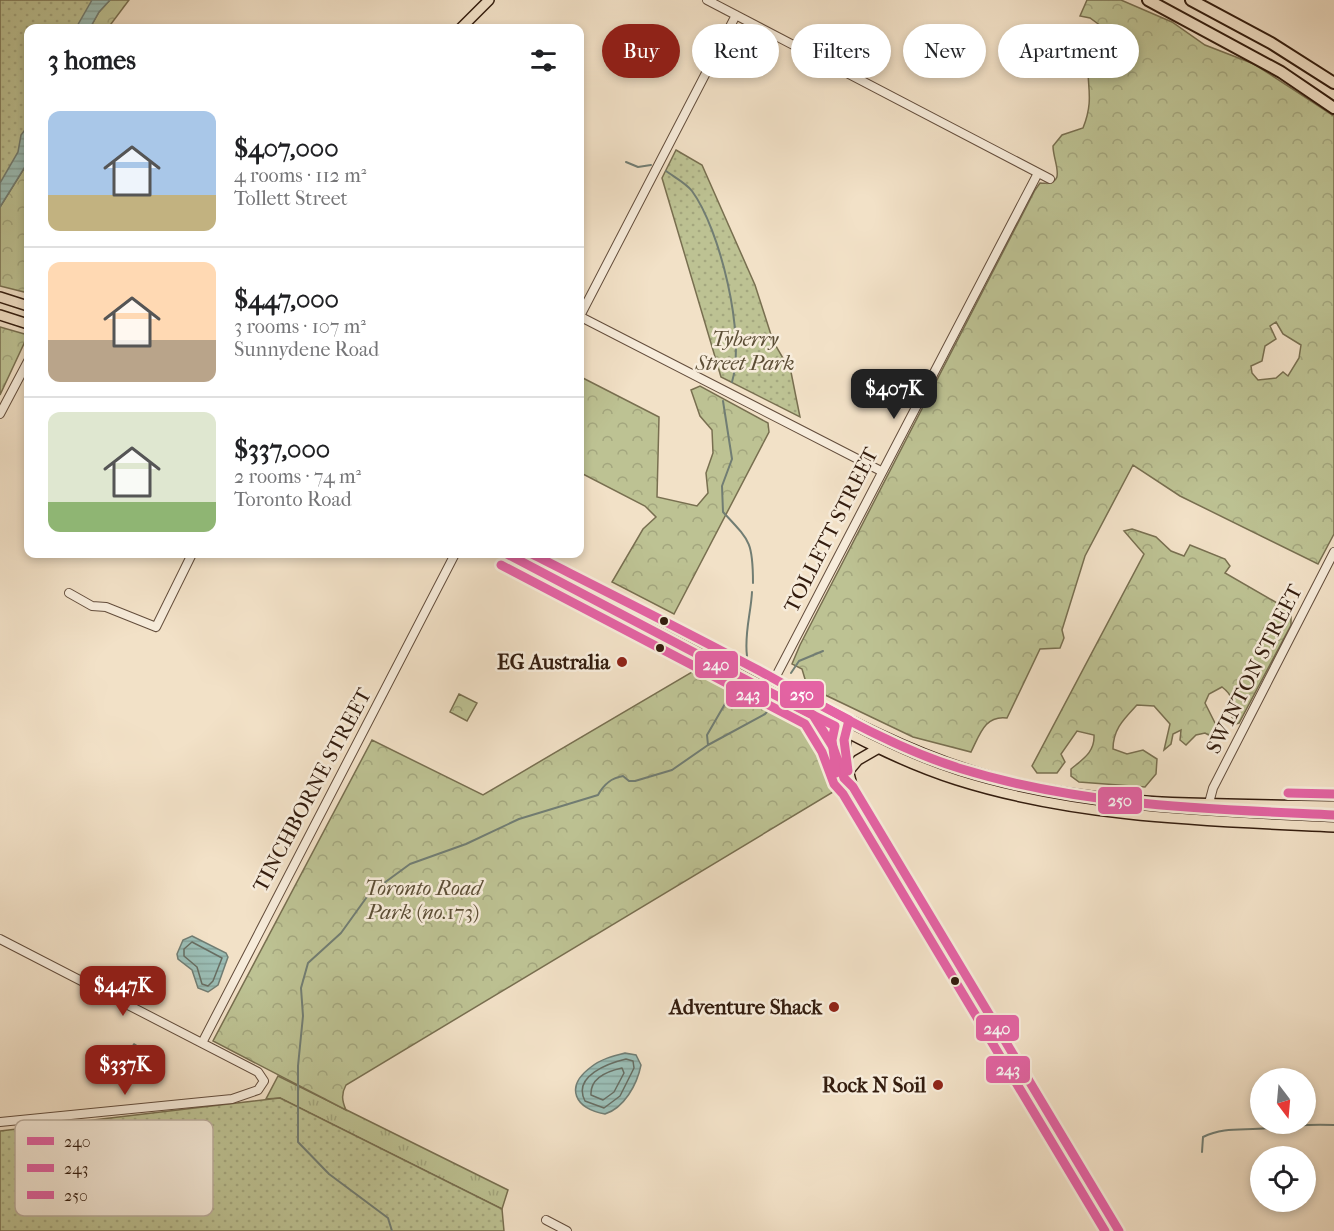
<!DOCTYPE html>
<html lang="en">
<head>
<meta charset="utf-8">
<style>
	:root { --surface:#fff; --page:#f2f2f2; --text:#202124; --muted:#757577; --line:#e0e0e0; --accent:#8f2418 }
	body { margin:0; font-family:"IM FELL French Canon",serif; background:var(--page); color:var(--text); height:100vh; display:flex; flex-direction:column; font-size:22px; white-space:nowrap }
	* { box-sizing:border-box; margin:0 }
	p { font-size:20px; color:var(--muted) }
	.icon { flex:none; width:33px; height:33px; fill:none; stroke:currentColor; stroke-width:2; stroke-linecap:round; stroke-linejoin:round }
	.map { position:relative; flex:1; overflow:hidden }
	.panel { position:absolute; left:24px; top:24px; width:560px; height:534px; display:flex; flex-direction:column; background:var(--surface); border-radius:12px; box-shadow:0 3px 9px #0003 }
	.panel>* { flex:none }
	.guide { position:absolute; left:602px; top:24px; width:570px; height:54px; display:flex; gap:12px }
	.needle { width:39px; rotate:164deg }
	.buttons { position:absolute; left:1250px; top:1068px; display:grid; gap:12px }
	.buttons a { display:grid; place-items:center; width:66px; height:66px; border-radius:50%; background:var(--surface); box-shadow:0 3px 9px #0003; font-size:30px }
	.price { position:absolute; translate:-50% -51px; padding:0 14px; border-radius:12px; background:var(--accent); color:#fff; font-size:20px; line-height:39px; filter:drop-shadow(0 2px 3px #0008) }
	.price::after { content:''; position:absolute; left:50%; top:36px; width:18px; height:14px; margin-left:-9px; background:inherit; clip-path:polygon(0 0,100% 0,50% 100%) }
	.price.current { background:#222; color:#fff }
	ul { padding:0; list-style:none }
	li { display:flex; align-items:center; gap:18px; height:150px; padding:0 24px }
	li+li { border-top:2px solid var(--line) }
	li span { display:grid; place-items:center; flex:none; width:168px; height:120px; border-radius:12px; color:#555 }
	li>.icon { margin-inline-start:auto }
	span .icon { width:72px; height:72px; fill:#fffc; stroke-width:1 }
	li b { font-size:26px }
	h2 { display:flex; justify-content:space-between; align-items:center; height:72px; padding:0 24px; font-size:26px }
	.tag { padding:0 21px; border-radius:27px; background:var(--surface); box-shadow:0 3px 9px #0003; font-size:21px; line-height:54px }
	.tag.current { background:var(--accent); color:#fff }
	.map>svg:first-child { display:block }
</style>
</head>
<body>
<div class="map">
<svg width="1334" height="1231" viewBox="0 0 1334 1231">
	<defs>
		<pattern id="grass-tufts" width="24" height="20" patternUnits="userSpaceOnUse" patternTransform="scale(1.5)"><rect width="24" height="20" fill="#bdc293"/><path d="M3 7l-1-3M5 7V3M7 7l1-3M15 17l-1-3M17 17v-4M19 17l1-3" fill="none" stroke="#a3a67e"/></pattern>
		<pattern id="forest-crowns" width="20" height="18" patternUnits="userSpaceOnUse" patternTransform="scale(1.5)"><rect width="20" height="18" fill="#bdc293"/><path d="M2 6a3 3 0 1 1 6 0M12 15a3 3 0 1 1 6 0" fill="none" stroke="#a3a67e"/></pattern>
		<pattern id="park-dots" width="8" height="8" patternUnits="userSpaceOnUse" patternTransform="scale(1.5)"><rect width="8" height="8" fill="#bdc293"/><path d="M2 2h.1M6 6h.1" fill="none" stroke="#a3a67e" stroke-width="1.8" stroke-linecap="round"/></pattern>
		<pattern id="water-rules" width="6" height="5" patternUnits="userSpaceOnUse" patternTransform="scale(1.5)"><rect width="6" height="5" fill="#9bbeb6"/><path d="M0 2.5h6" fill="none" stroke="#86a39b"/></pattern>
	</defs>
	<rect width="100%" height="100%" fill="#f2e1c7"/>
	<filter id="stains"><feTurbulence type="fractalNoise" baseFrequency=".00333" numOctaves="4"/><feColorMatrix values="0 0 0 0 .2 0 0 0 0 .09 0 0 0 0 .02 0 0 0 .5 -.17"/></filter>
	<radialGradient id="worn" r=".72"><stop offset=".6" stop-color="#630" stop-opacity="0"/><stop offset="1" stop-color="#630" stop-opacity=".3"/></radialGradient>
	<path fill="url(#grass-tufts)" stroke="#786f50" stroke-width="1.5" d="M278,1076L508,1190L502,1209L280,1098L266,1099Z"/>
	<path fill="url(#forest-crowns)" stroke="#786f50" stroke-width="1.5" fill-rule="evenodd" d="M110,0H129L108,28H90L99,12Z
		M1087,0H1121L1172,22L1205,45L1254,64L1334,116V534L1318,564L1180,496L1133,465L1085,556L1062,630L1064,638L1060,648L1040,649L1007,718C985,715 980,734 971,752L913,737L819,692L805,679L802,669L792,664L800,645L1035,190L1040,183C1069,186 1053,163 1053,146L1062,135L1083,128C1095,98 1086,86 1088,55L1100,45L1101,26L1090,18L1080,16ZM1276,322L1283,334L1301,345L1299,358L1288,376L1283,372L1276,378L1258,380L1252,373L1251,366L1262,361L1265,346L1276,339L1270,326Z
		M28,162V293L0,286V207Z
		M0,327L28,335L0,395Z
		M579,376L659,417L657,497L697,506L708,493L706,473L713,453L712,430L700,416L691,390L700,386L768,423L769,432L674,614L612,582L643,529L656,517L645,506L579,472Z
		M1132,529L1156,537L1171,551L1184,556L1190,545L1225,559L1230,566L1225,573L1291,611V625L1239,723L1232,725C1231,708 1238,699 1222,687L1209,694L1205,703L1217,727L1214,738L1205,733L1196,735L1186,745L1180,740L1181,730L1173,734L1171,744L1164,750L1170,724L1154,706L1137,705C1124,719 1113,729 1113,749L1127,754L1143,750L1157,759L1156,774L1145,787L1079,782L1071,776V769C1083,759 1095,752 1094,735L1077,731L1061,754L1065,762L1057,773H1037L1032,766L1144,554L1124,531Z
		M697,669L795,719L835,783L833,792L346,1085C341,1094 342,1101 346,1110L213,1041L372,740L483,795Z
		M459,694L477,703L467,721L450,712Z"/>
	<path fill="url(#park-dots)" stroke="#786f50" stroke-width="1.5" d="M0,0H99L85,28H28V146L0,196Z
		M676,150L702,165L755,285L773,341L791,372L800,417L721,377L662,178Z
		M280,1098L502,1209L504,1231H0V1131Z"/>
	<path fill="url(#water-rules)" stroke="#717d73" stroke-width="1.5" d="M92,0H110L99,12L90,28H76Z
		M28,126V162L0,207V183L18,152L21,135Z
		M192,936L226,953L228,957L218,985L208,992L198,988L192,970L178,959L177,954L183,940Z
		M134,1044L147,1052L140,1069L119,1080L102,1079L104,1075L127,1065L129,1061L124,1057Z
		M625,1053L636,1055L641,1065C637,1085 624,1108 605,1114C575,1109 564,1087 591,1067C601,1059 613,1056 625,1053Z"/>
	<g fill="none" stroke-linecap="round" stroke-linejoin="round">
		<path stroke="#676d62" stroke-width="1.5" d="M192,942L222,958L213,981L208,986L202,984L197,967L184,956V949Z
			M626,1059L633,1061L634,1068L620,1096L604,1108L585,1101C572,1076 609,1063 626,1059Z
			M622,1068L624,1073L614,1092L603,1100L591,1095C590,1078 608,1071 622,1068Z"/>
		<path stroke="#717d73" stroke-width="2" d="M626,162L638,167L651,165
			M666,171C674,177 686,183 692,191C720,229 746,336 732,382
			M723,401L732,459L722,486L723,512C750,541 753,542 753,583
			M747,656C744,634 751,613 752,592
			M791,673L799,661L823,651
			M708,745L707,735L733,690L732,684
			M1202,1152L1203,1137C1225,1126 1245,1131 1268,1128C1293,1125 1308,1124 1334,1125
			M392,1231L388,1218L329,1174L298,1142V1066L303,1016L301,988L308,963L341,933L369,894L410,864L466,844L519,819L598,795C604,784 611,778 623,776L629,781H635L672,770L708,745L765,714L773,705"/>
		<g stroke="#634d3c" stroke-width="10">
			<path id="minor" d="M707,0L1050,179
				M579,316L881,471
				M579,318L736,15
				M0,414L28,361
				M69,593L92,606L106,607L156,627L192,554
				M774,680L1038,173
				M1209,803L1213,788L1334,552
				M0,939L258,1072L264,1081L258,1090L232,1099L0,1122
				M202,1043L455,554
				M546,1220L567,1231"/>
		</g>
		<g stroke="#331c0e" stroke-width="12">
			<path id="major" d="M461,28L489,0
				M0,297L28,306
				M0,315L28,324
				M507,554C586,595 666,635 745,677C815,714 881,756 957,780C1077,818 1209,821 1334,827
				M532,554C598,587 664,621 729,656C814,701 898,751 992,777C1102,808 1220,803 1334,806
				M813,716L833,747
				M841,726L833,750L844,778L853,787L1119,1231
				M847,728L845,758L852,785
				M848,772L858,760L877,749"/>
		</g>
		<g stroke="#331c0e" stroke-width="14">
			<path id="highway" d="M1148,0L1281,72L1334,108
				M1191,0L1271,43L1334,83"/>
		</g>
		<use href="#minor" stroke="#f7ecdb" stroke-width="8"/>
		<use href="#major" stroke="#f2e1c7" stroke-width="9"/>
		<use href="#highway" stroke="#f2e1c7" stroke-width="10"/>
		<g stroke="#f7ecdb" stroke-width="14">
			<path id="bus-1" d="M507,554L813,715L833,747L844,778L853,787L1119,1231
				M801,695L849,720L844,740L848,771"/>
		</g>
		<g stroke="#f7ecdb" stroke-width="14">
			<path id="bus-2" d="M501,565L805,724L822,752L834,784L843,794L1105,1231
				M795,706L835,726L832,740L836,773"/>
		</g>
		<g stroke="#f7ecdb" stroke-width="14">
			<path id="bus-3" d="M532,554C607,592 683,630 758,670C824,706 889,747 962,769C1082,806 1209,809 1334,815
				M1288,793L1334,794"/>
		</g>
		<use href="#bus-1" stroke="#e463a4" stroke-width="9"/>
		<use href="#bus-2" stroke="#e463a4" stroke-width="9"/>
		<use href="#bus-3" stroke="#e463a4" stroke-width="9"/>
	</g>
	<g fill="#331c0e" stroke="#f7ecdb" stroke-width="2">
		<circle cx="664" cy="621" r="5"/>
		<circle cx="660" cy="648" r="5"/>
		<circle cx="955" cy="981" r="5"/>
	</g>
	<g fill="#8f2418" stroke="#f7ecdb" stroke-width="2">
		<circle cx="622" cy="662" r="6"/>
		<circle cx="834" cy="1007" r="6"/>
		<circle cx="938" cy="1085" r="6"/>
	</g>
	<g text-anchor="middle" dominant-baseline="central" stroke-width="5" stroke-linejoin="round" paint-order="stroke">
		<g font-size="21" font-style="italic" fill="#5c4e36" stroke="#f7ecdb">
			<text x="745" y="339">Tyberry<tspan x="745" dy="24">Street Park</tspan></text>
			<text x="423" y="888">Toronto Road<tspan x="423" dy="24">Park (no.173)</tspan></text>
		</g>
		<g font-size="21" fill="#331c0e" stroke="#f7ecdb">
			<text transform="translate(831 530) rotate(-63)">TOLLETT STREET</text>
			<text transform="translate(1254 669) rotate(-63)">SWINTON STREET</text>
			<text transform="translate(312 790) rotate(-62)">TINCHBORNE STREET</text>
		</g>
		<g font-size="21" font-weight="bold" fill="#331c0e" stroke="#f7ecdb" text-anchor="end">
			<text x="610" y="662">EG Australia</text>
			<text x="822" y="1007">Adventure Shack</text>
			<text x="926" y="1085">Rock N Soil</text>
		</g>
	</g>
	<rect x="15" y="1120" width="198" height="96" rx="9" fill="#f7ecdb" stroke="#bcae9e" stroke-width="1.5"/>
	<rect x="27" y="1137" width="27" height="8" fill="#e463a4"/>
	<rect x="27" y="1164" width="27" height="8" fill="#e463a4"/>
	<rect x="27" y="1191" width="27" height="8" fill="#e463a4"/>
	<g font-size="16" fill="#331c0e">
		<text x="64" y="1147">240</text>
		<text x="64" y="1174">243</text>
		<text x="64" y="1201">250</text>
	</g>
	<g stroke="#f7ecdb" stroke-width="2">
		<rect x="694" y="650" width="45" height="29" rx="6" fill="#e463a4"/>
		<rect x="725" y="680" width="45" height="28" rx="6" fill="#e463a4"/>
		<rect x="779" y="680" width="46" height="29" rx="6" fill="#e463a4"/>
		<rect x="1097" y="786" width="46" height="29" rx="6" fill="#e463a4"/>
		<rect x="975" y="1014" width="45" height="28" rx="6" fill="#e463a4"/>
		<rect x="985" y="1055" width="46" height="29" rx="6" fill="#e463a4"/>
	</g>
	<g font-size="16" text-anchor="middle" font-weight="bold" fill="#fff">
		<text x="716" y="670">240</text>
		<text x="748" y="700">243</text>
		<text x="802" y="700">250</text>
		<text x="1120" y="806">250</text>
		<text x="997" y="1034">240</text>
		<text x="1008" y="1075">243</text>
	</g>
	<rect width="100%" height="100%" filter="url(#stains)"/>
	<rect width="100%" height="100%" fill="url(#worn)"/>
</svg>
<div class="buttons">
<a><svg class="needle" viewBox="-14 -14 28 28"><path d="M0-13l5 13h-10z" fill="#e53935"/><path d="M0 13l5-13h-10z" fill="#757577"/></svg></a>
<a><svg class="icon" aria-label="locate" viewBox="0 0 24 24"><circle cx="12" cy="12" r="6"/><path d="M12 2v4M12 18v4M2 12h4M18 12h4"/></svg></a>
</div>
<b class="price current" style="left:894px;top:420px">$407K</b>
<b class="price" style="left:123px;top:1017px">$447K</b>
<b class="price" style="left:125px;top:1096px">$337K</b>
<div class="guide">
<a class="tag current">Buy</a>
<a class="tag">Rent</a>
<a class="tag">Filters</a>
<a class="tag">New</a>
<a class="tag">Apartment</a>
</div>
<section class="panel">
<h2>3 homes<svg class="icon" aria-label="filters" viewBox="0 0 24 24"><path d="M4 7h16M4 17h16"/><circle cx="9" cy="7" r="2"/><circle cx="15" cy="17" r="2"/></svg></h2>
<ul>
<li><span style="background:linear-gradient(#a9c7e8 70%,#c2b280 0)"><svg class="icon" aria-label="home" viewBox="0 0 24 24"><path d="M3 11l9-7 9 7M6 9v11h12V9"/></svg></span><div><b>$407,000</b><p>4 rooms · 112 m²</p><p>Tollett Street</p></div></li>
<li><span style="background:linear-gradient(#ffd9b3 65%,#b9a48a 0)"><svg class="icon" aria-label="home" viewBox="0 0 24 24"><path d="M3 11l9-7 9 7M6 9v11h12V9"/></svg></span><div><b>$447,000</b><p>3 rooms · 107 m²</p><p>Sunnydene Road</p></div></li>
<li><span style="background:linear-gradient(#dfe7d0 75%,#8fb573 0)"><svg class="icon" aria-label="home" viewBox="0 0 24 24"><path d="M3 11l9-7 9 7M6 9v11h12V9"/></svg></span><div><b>$337,000</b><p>2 rooms · 74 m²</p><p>Toronto Road</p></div></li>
</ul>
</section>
</div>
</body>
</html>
